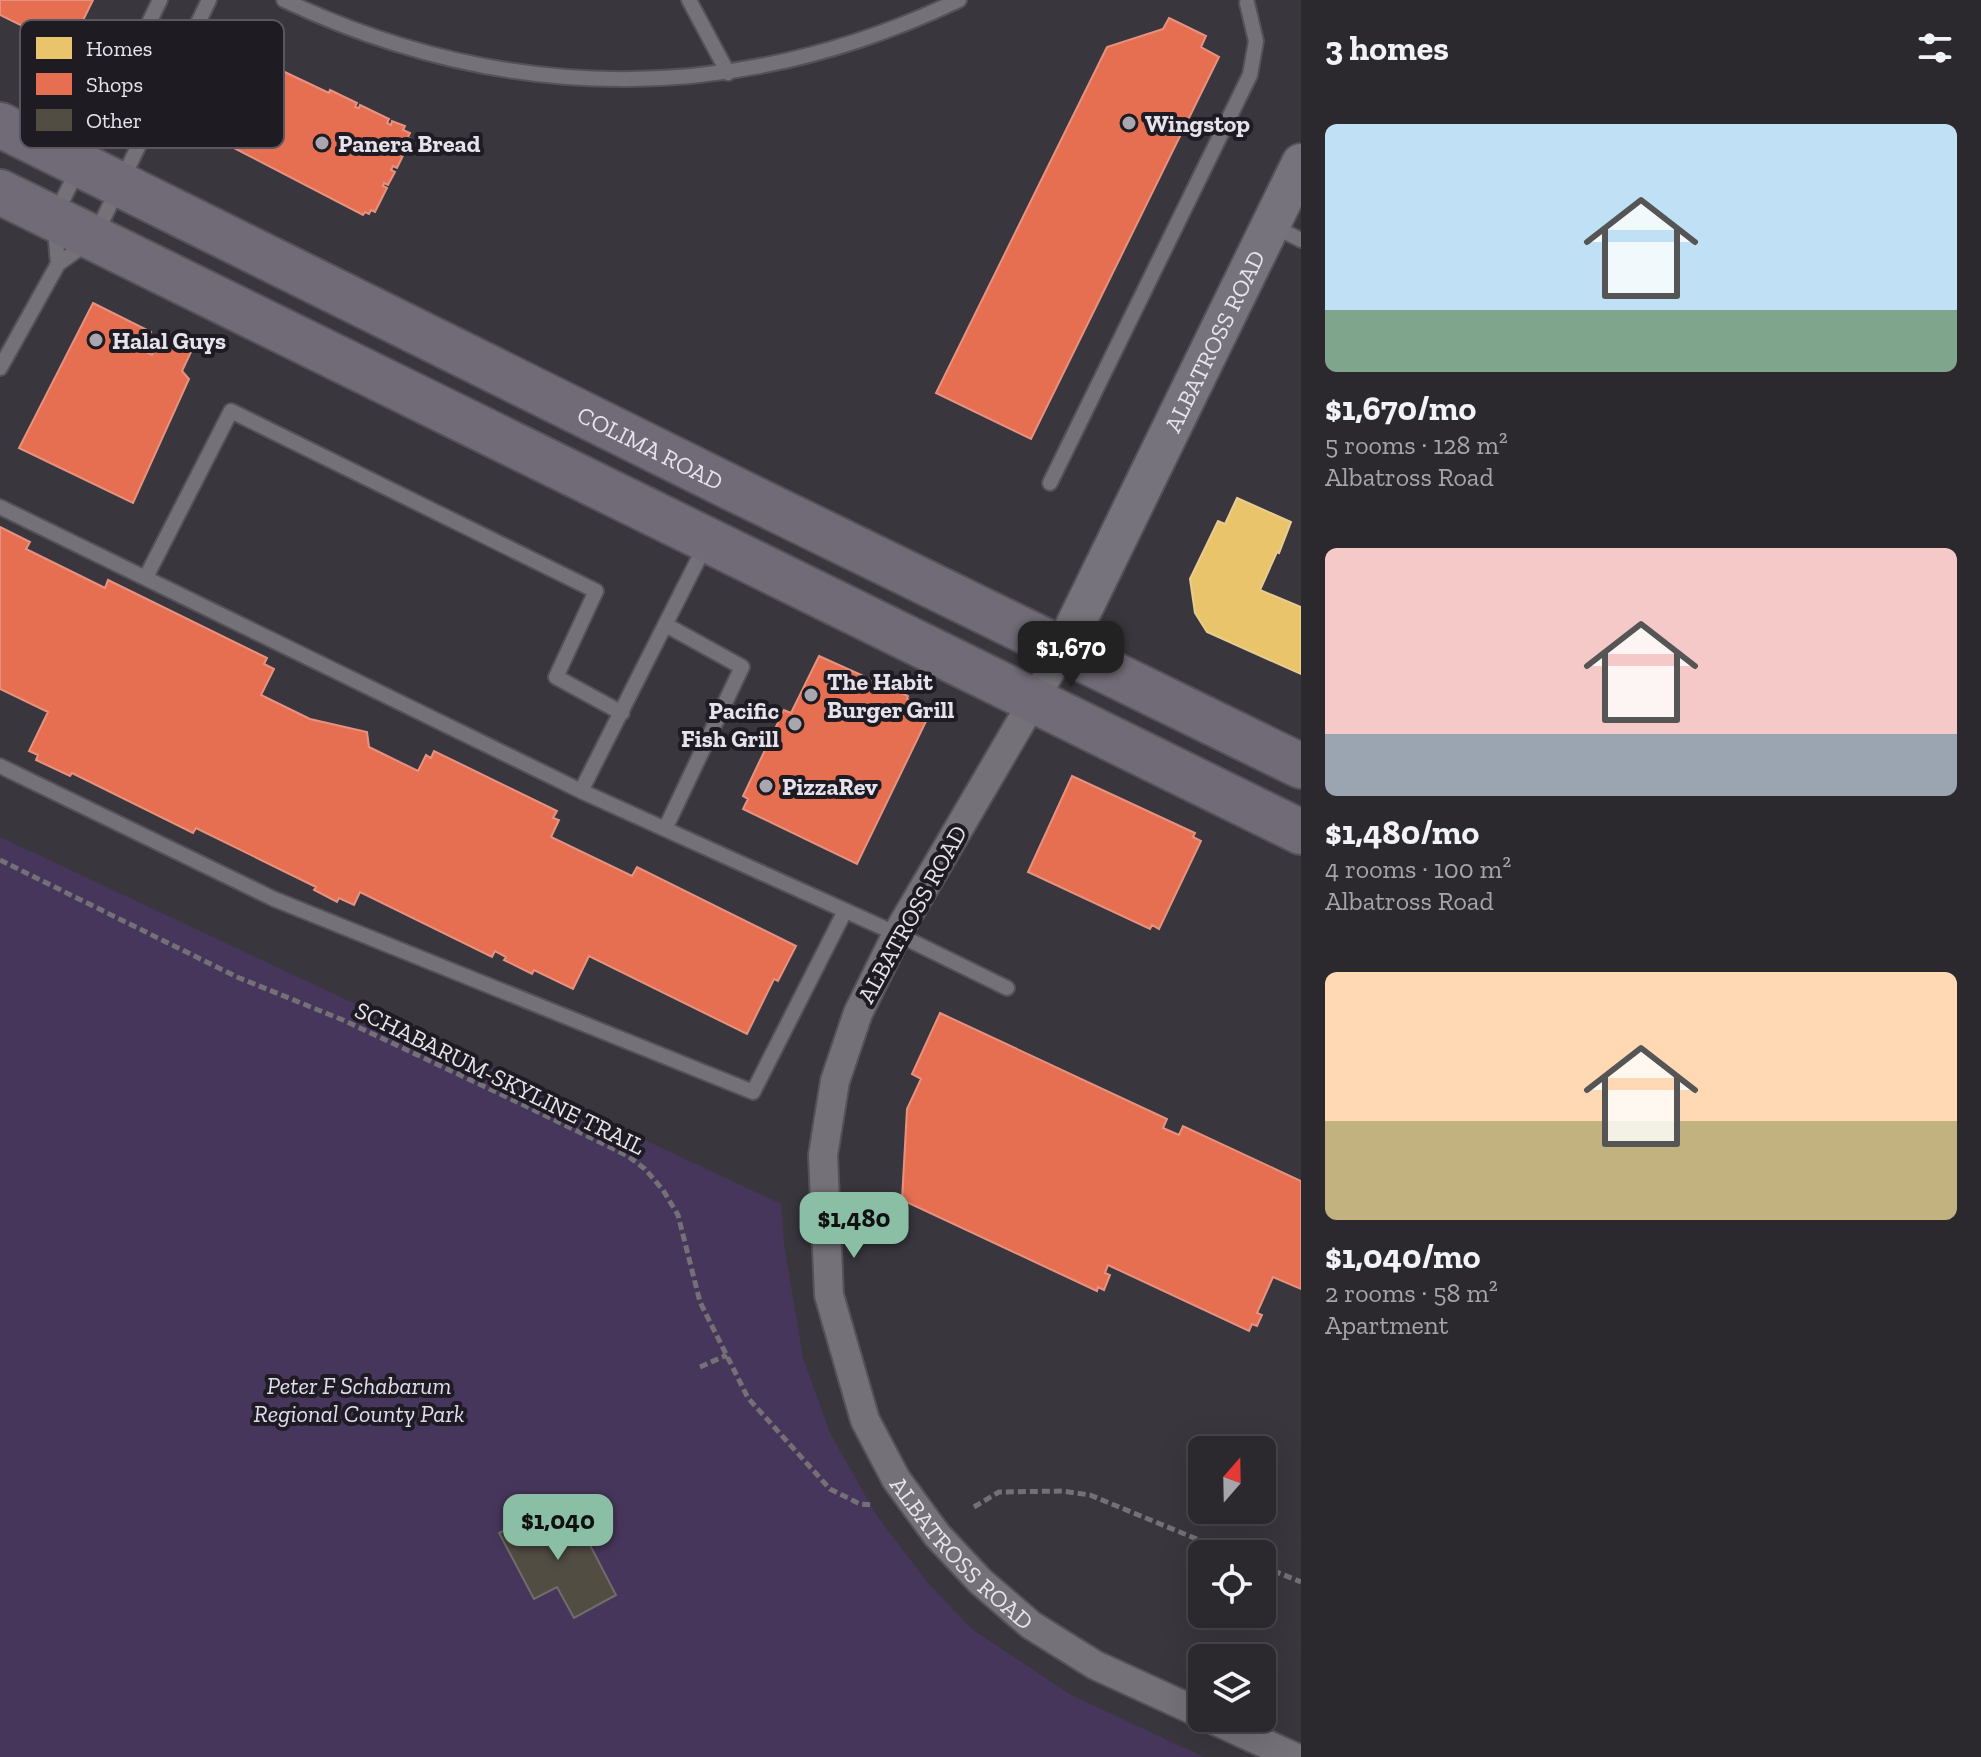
<!DOCTYPE html>
<html lang="en">
<head>
<meta charset="utf-8">
<style>
	:root { --surface:#2b282e; --page:#37343a; --text:#f1f3f6; --muted:#a6a6aa; --line:#47444a; --accent:#8abfa5 }
	body { margin:0; font-family:"Zilla Slab",serif; background:var(--page); color:var(--text); height:100vh; display:flex; flex-direction:column; font-size:30px; white-space:nowrap }
	* { box-sizing:border-box; margin:0 }
	p { font-size:26px; color:var(--muted) }
	.icon { flex:none; width:44px; height:44px; fill:none; stroke:currentColor; stroke-width:2; stroke-linecap:round; stroke-linejoin:round }
	.map { position:relative; flex:1; overflow:hidden }
	.sheet { display:flex; flex-direction:column; background:var(--surface); width:680px }
	.sheet>* { flex:none }
	.needle { width:52px; rotate:20deg }
	.buttons { position:absolute; left:1188px; top:1436px; display:grid; gap:16px }
	.buttons a { display:grid; place-items:center; width:88px; height:88px; border-radius:12px; background:var(--surface); box-shadow:0 8px 32px #0002,0 0 0 2px var(--line); font-size:40px }
	.price { position:absolute; translate:-50% -68px; padding:0 18px; border-radius:16px; background:var(--accent); color:#111; font-size:26px; line-height:52px; filter:drop-shadow(0 2px 4px #0008) }
	.price::after { content:''; position:absolute; left:50%; top:48px; width:24px; height:18px; margin-left:-12px; background:inherit; clip-path:polygon(0 0,100% 0,50% 100%) }
	.price.current { background:#222; color:#fff }
	ul { padding:0; list-style:none }
	li { display:grid; align-content:center; gap:16px; height:424px; padding:0 24px }
	li span { display:grid; place-items:center; height:248px; border-radius:12px; color:#555 }
	li>.icon { margin-inline-start:auto }
	span .icon { width:144px; height:144px; fill:#fffc; stroke-width:1 }
	li b { font-size:34px }
	h2 { display:flex; justify-content:space-between; align-items:center; height:96px; padding:0 24px; font-size:34px }
	main { display:flex; flex:1; min-height:0 }
	.map>svg:first-child { display:block }
</style>
</head>
<body>
<main>
<div class="map">
<svg width="1301" height="1757" viewBox="0 0 1301 1757">
	<rect width="100%" height="100%" fill="#39363e"/>
	<path fill="#47365b" d="M0,837L781,1204L784,1245L803,1358L831,1435L877,1516L928,1583L972,1629L1071,1695L1204,1757H0Z"/>
	<path fill="#e9c46a" stroke="#e8cd91" stroke-width="2" d="M1237,498L1291,522L1279,553L1277,552L1260,590L1301,607V674L1207,632L1195,613L1190,579L1218,521L1225,524Z"/>
	<path fill="#e76f51" stroke="#e79280" stroke-width="2" d="M0,0H93L69,49L0,15Z
		M1169,18L1206,36L1201,47L1219,57L1031,439L936,393L1107,47L1163,29Z
		M272,66L329,93L330,90L357,103L355,107L359,108L360,105L389,119L387,123L391,125L392,121L405,126L403,130L410,133L408,137L411,139L397,168L393,166L391,170L395,172L388,185L384,183L383,186L387,188L375,212L371,210L369,214L365,212L363,215L232,147L236,139L223,132L252,74L265,80Z
		M93,303L151,332L142,350L152,355L161,337L191,352L182,371L189,379L133,503L19,448Z
		M0,527L30,542L26,549L105,588L108,580L267,658L264,664L274,669L261,695L310,719L367,732L369,747L418,771L426,755L431,758L434,751L557,811L553,818L559,820L551,837L632,876L637,867L796,946L778,981L774,979L747,1034L589,956L573,989L534,970L532,974L504,960L506,957L495,951L492,957L360,892L354,905L339,898L337,902L314,890L316,887L196,828L193,833L72,773L70,776L36,760L38,755L29,751L48,712L0,689Z
		M819,656L908,696L907,699L931,711L857,864L743,809L748,799L743,796L784,710L791,713Z
		M1072,776L1195,833L1193,837L1201,841L1159,929L1152,925L1150,929L1028,872Z
		M940,1013L1167,1119L1163,1128L1179,1135L1183,1126L1301,1181V1289L1273,1277L1257,1313L1262,1315L1257,1326L1252,1324L1249,1331L1108,1265L1105,1273L1110,1275L1104,1290L1098,1287L1097,1291L902,1200L907,1109L921,1079L912,1074Z"/>
	<path fill="#514d43" stroke="#6f6e6d" stroke-width="2" d="M545,1509L556,1532L577,1520L616,1595L574,1618L557,1587L534,1599L499,1533Z"/>
	<g fill="none" stroke-linecap="round" stroke-linejoin="round">
		<g stroke="#545259" stroke-width="18">
			<path id="lane" d="M284,0C507,105 736,106 959,0
				M689,0L728,73
				M1271,225L1301,240
				M58,264L54,218L160,0
				M0,368L58,264L94,238L209,0
				M1050,483L1250,75L1256,41L1247,3
				M0,507L581,791L706,544
				M146,577L231,411L596,591L556,677L622,713
				M0,766L274,899L753,1092L845,911
				M581,791L897,934L1007,988
				M665,829L742,667L666,625"/>
		</g>
		<g stroke="#545259" stroke-width="32">
			<g id="street">
				<path id="s1" d="M1063,650L897,934L858,1013L835,1081L823,1155L829,1295L865,1420L896,1479L937,1535L980,1581L1031,1625L1095,1665L1202,1714"/>
				<path d="M1210,1718L1294,1757"/>
			</g>
		</g>
		<g stroke="#545259" stroke-width="42">
			<g id="secondary">
				<path id="s2" d="M1063,650L1301,163"/>
			</g>
		</g>
		<g stroke="#545259" stroke-width="48">
			<g id="primary">
				<path id="s3" d="M0,125L732,488L1301,766"/>
				<path d="M0,192L1301,832"/>
			</g>
		</g>
		<path stroke="#737176" stroke-width="5" stroke-dasharray="8 4" stroke-linecap="butt" d="M0,860L237,977L343,1020L530,1108L628,1156L645,1169L663,1190L678,1215L700,1302L748,1398L830,1489L860,1504L874,1505
			M700,1367L727,1355
			M974,1507L999,1492L1062,1491L1090,1495L1233,1554
			M1262,1566L1301,1582"/>
		<use href="#lane" stroke="#747278" stroke-width="14"/>
		<use href="#street" stroke="#747278" stroke-width="28"/>
		<use href="#secondary" stroke="#77737c" stroke-width="38"/>
		<use href="#primary" stroke="#706b76" stroke-width="44"/>
	</g>
	<g fill="#aaa6b0" stroke="#1e1b23" stroke-width="3">
		<circle cx="1129" cy="123" r="8"/>
		<circle cx="322" cy="143" r="8"/>
		<circle cx="96" cy="340" r="8"/>
		<circle cx="811" cy="695" r="8"/>
		<circle cx="795" cy="724" r="8"/>
		<circle cx="766" cy="786" r="8"/>
	</g>
	<g text-anchor="middle" dominant-baseline="central" stroke-width="8" stroke-linejoin="round" paint-order="stroke">
		<g font-size="24" font-weight="bold" fill="#e7e3ed" stroke="#1e1b23" text-anchor="start">
			<text x="1145" y="123">Wingstop</text>
			<text x="338" y="143">Panera Bread</text>
			<text x="112" y="340">Halal Guys</text>
			<text x="827" y="681">The Habit<tspan x="827" dy="28">Burger Grill</tspan></text>
			<text x="779" y="710" text-anchor="end">Pacific<tspan x="779" dy="28">Fish Grill</tspan></text>
			<text x="782" y="786">PizzaRev</text>
		</g>
		<g font-size="24" fill="#e7e3ed" stroke="#1e1b23">
			<text stroke="none"><textPath href="#s2" startOffset="344">ALBATROSS ROAD</textPath></text>
			<text stroke="none"><textPath href="#s3" startOffset="726">COLIMA ROAD</textPath></text>
			<text transform="translate(912 914) rotate(-61)">ALBATROSS ROAD</text>
			<text transform="translate(500 1078) rotate(26)">SCHABARUM-SKYLINE TRAIL</text>
			<text stroke="none"><textPath href="#s1" startOffset="1000">ALBATROSS ROAD</textPath></text>
		</g>
		<g font-size="24" font-style="italic" fill="#e3dbf0" stroke="#1e1b23">
			<text x="359" y="1385">Peter F Schabarum<tspan x="359" dy="28">Regional County Park</tspan></text>
		</g>
	</g>
	<rect x="20" y="20" width="264" height="128" rx="12" fill="#1e1b23" stroke="#5a5760" stroke-width="2"/>
	<rect x="36" y="37" width="36" height="22" fill="#e9c46a"/>
	<rect x="36" y="73" width="36" height="22" fill="#e76f51"/>
	<rect x="36" y="109" width="36" height="22" fill="#514d43"/>
	<g font-size="22" fill="#e7e3ed">
		<text x="86" y="56">Homes</text>
		<text x="86" y="92">Shops</text>
		<text x="86" y="128">Other</text>
	</g>
</svg>
<div class="buttons">
<a><svg class="needle" viewBox="-14 -14 28 28"><path d="M0-13l5 13h-10z" fill="#e53935"/><path d="M0 13l5-13h-10z" fill="#a6a6aa"/></svg></a>
<a><svg class="icon" aria-label="locate" viewBox="0 0 24 24"><circle cx="12" cy="12" r="6"/><path d="M12 2v4M12 18v4M2 12h4M18 12h4"/></svg></a>
<a><svg class="icon" aria-label="layers" viewBox="0 0 24 24"><path d="M12 4l9 5-9 5-9-5zM3 14l9 5 9-5"/></svg></a>
</div>
<b class="price current" style="left:1071px;top:689px">$1,670</b>
<b class="price" style="left:854px;top:1260px">$1,480</b>
<b class="price" style="left:558px;top:1562px">$1,040</b>
</div>
<section class="sheet">
<h2>3 homes<svg class="icon" aria-label="filters" viewBox="0 0 24 24"><path d="M4 7h16M4 17h16"/><circle cx="9" cy="7" r="2"/><circle cx="15" cy="17" r="2"/></svg></h2>
<ul>
<li><span style="background:linear-gradient(#bfe0f5 75%,#7fa58c 0)"><svg class="icon" aria-label="home" viewBox="0 0 24 24"><path d="M3 11l9-7 9 7M6 9v11h12V9"/></svg></span><div><b>$1,670/mo</b><p>5 rooms · 128 m²</p><p>Albatross Road</p></div></li>
<li><span style="background:linear-gradient(#f6c9c9 75%,#9aa5b1 0)"><svg class="icon" aria-label="home" viewBox="0 0 24 24"><path d="M3 11l9-7 9 7M6 9v11h12V9"/></svg></span><div><b>$1,480/mo</b><p>4 rooms · 100 m²</p><p>Albatross Road</p></div></li>
<li><span style="background:linear-gradient(#ffd9b3 60%,#c2b280 0)"><svg class="icon" aria-label="home" viewBox="0 0 24 24"><path d="M3 11l9-7 9 7M6 9v11h12V9"/></svg></span><div><b>$1,040/mo</b><p>2 rooms · 58 m²</p><p>Apartment</p></div></li>
</ul>
</section>
</main>
</body>
</html>
